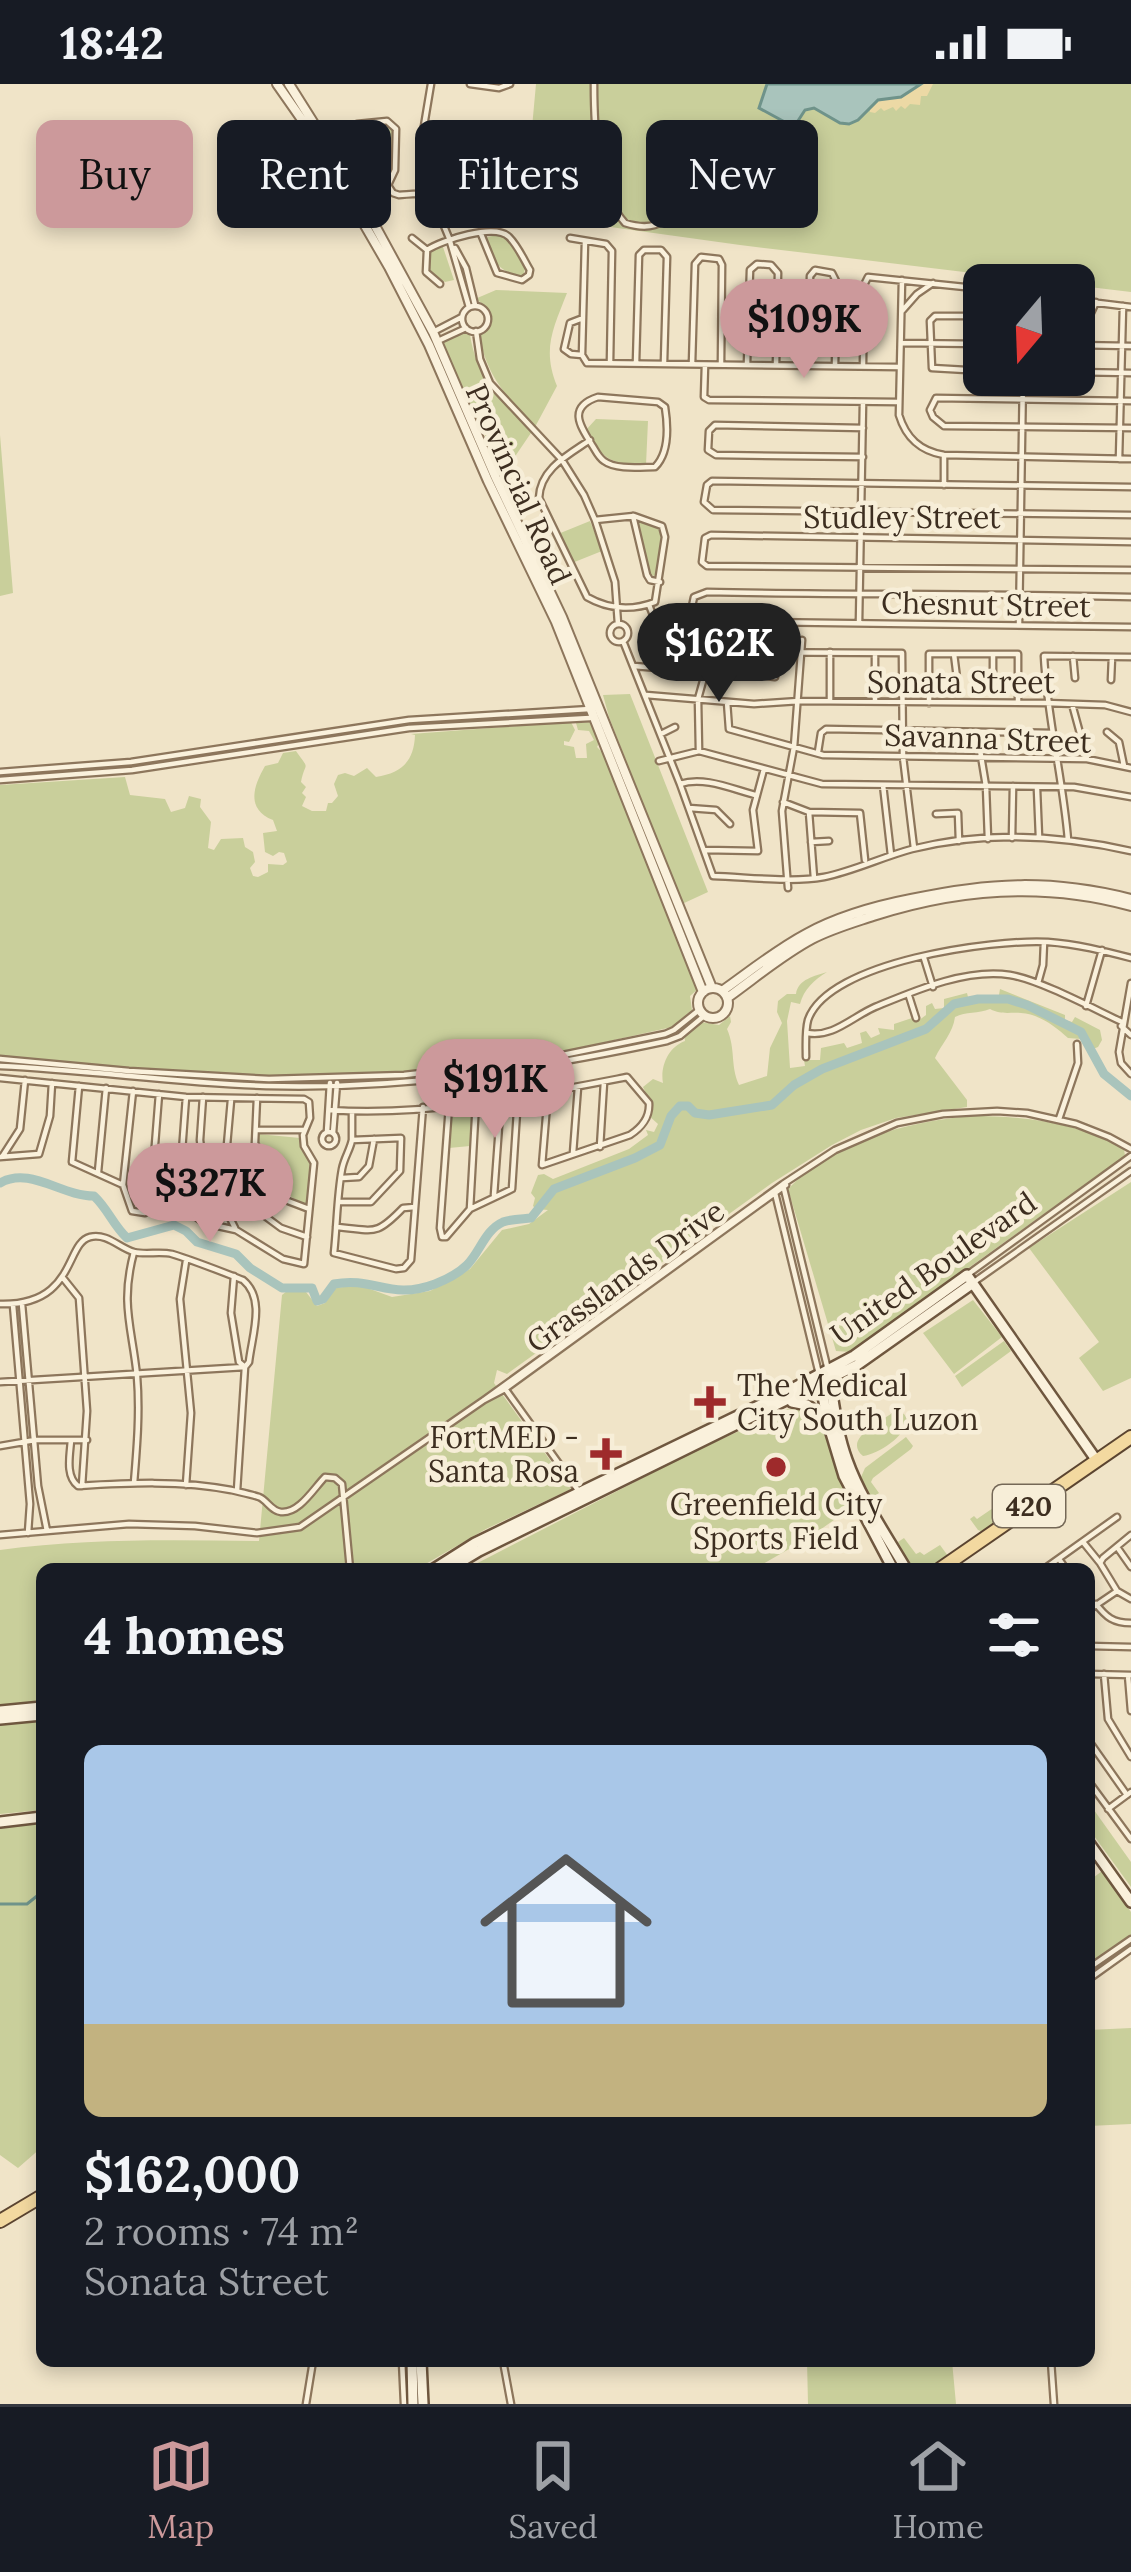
<!DOCTYPE html>
<html lang="en">
<head>
<meta charset="utf-8">
<style>
	:root { --surface:#171b24; --page:#242831; --text:#f1f3f6; --muted:#9ea1a6; --line:#363941; --accent:#cc999b }
	body { margin:0; font-family:Lora,serif; background:var(--page); color:var(--text); height:100vh; display:flex; flex-direction:column; font-size:45px; white-space:nowrap }
	* { box-sizing:border-box; margin:0 }
	p { font-size:39px; color:var(--muted) }
	.icon { flex:none; width:66px; height:66px; fill:none; stroke:currentColor; stroke-width:2; stroke-linecap:round; stroke-linejoin:round }
	.map { position:relative; flex:1; overflow:hidden }
	.drawer { position:absolute; left:36px; top:1479px; width:1059px; height:804px; display:flex; flex-direction:column; background:var(--surface); border-radius:18px; box-shadow:0 6px 18px #0003 }
	.drawer>* { flex:none }
	.hud { position:absolute; left:36px; top:36px; width:1059px; height:108px; display:flex; gap:24px }
	.needle { width:78px; rotate:199deg }
	.tools { position:absolute; left:963px; top:180px; display:grid; gap:24px }
	.tools a { display:grid; place-items:center; width:132px; height:132px; border-radius:18px; background:var(--surface); box-shadow:0 6px 18px #0003; font-size:60px }
	.price { position:absolute; translate:-50% -102px; padding:0 27px; border-radius:42px; background:var(--accent); color:#111; font-size:39px; line-height:78px; filter:drop-shadow(0 3px 6px #0008) }
	.price::after { content:''; position:absolute; left:50%; top:72px; width:36px; height:27px; margin-left:-18px; background:inherit; clip-path:polygon(0 0,100% 0,50% 100%) }
	.price.active { background:#222; color:#fff }
	ul { padding:0; list-style:none }
	li { display:grid; align-content:center; gap:24px; height:636px; padding:0 48px }
	li span { display:grid; place-items:center; height:372px; border-radius:18px; color:#555 }
	li>.icon { margin-inline-start:auto }
	span .icon { width:216px; height:216px; fill:#fffc; stroke-width:1 }
	li b { font-size:51px }
	h2 { display:flex; justify-content:space-between; align-items:center; height:144px; padding:0 48px; font-size:51px }
	.chip { padding:0 42px; border-radius:18px; background:var(--surface); box-shadow:0 6px 18px #0003; font-size:42px; line-height:108px }
	.chip.active { background:var(--accent); color:#111 }
	.status { display:flex; justify-content:space-between; align-items:center; height:84px; padding:0 60px; background:var(--surface); direction:ltr }
	.status svg { height:33px; fill:currentColor }
	.tab-bar { display:flex; justify-content:space-around; align-items:center; height:168px; border-top:3px solid var(--line); background:var(--surface); font-size:33px; color:var(--muted) }
	.tab-bar a { display:grid; justify-items:center; gap:6px }
	.tab-bar .active { color:var(--accent) }
	.map>svg:first-child { display:block }
</style>
</head>
<body>
<div class="status"><b>18:42</b><svg viewBox="0 0 49 12"><path d="M0 12V9h3v3zM5 12V6h3v6zM10 12V3h3v9zM15 12V0h3v12zM26 1h20v11H26zM47 4h2v5h-2z"/></svg></div>
<div class="map">
<svg width="1131" height="2320" viewBox="0 0 1131 2320">
	<rect width="100%" height="100%" fill="#f0e4c8"/>
	<path fill="#c9cf9b" d="M536,0H1131V208L740,161L524,131Z
		M387,40L392,45L393,85L387,94L355,48L356,43Z
		M492,50L501,54L504,59C501,77 503,98 482,100L476,68L480,54Z
		M498,150L508,154L525,185L523,192C495,187 496,178 485,154Z
		M442,160L454,196L445,198L430,187L429,170Z
		M496,206L567,209C553,245 542,265 557,302L535,343C507,312 486,293 479,249L487,244L490,230L485,221L475,215Z
		M465,249L470,251C478,298 500,315 533,346L503,390L442,258Z
		M596,335L648,337L646,381C609,379 606,378 585,347Z
		M0,351L13,509L0,512Z
		M641,436L657,441L662,449L658,490L654,492L648,489L636,438Z
		M590,437L602,467L572,479L558,450Z
		M630,610L708,808L682,820L609,633L603,611Z
		M571,638L575,646L569,658L564,657V661L574,663L576,674H587L586,660L594,656L589,647L578,646L576,639L589,638L596,645L600,657L597,663L603,669L698,905L690,912L692,926L672,943L579,964L455,983L397,988L270,992L137,984L0,972V701L125,693L130,711L165,715L171,728L185,724L189,712L201,715L200,723L211,738L208,764L214,766L221,755L243,754L245,763L253,768L255,778L250,784L253,792L258,793L268,788V780L283,781L287,778L284,769L279,768L273,772L265,768L263,749L277,747L273,736C246,725 253,703 265,682L278,679L283,669L296,667C311,688 305,676 301,698L306,703L302,709L306,713L302,722L312,727H326L328,719H332L338,712L334,700L338,691L345,689L354,692L367,684L376,693C402,689 414,677 415,651L411,650Z
		M827,888C814,896 804,905 800,920L791,918L787,937L790,984L805,982L804,976H820L821,964L844,959L847,964L862,959L860,949L866,947L871,954L880,950L878,944L894,946V940L912,934L918,937L926,931V922L932,919L935,925L944,924V915L967,909L968,913L999,911L1000,905L1065,931V936L1072,938L1075,933L1100,946L1102,956L1098,963L1093,965L1081,955L1068,954C1056,943 1039,930 1021,929C1009,928 1002,931 990,925C978,930 966,927 955,933C953,949 942,959 935,974L967,1016V1023L896,1034L861,1046L832,1061L772,1099L507,1290L497,1286L494,1299L571,1405L486,1445L417,1485H42V1726L0,1730V1466C86,1454 172,1456 259,1457L282,1211L287,1207L306,1208L317,1222L325,1219L335,1204L359,1201L392,1213L430,1207L470,1185L502,1146L529,1140L548,1126L536,1125L533,1122L535,1114L531,1109L538,1091L544,1090L553,1095L629,1065L648,1051L646,1046L654,1048L658,1040L649,1032L652,1022L643,1003L653,995L663,999C660,983 668,963 685,957L684,950L700,938L719,941L730,932L731,938L727,945C736,966 730,981 739,1001L767,992L770,964L782,939L777,928L778,917L787,910H796C798,895 815,892 827,888Z
		M472,1021L470,1062L449,1064L452,1024Z
		M970,1032C1024,1032 1076,1038 1124,1065L1125,1072L851,1268L836,1267L788,1105C834,1057 906,1038 970,1032Z
		M258,1050L300,1054V1064L310,1079L307,1121C275,1108 271,1088 257,1058Z
		M1131,1098V1294L1103,1307L1079,1274L1099,1258L1029,1164Z
		M973,1216L1002,1253L954,1290L923,1249Z
		M1004,1257L1011,1267L962,1303L955,1292Z
		M788,1325H803L817,1331L855,1421L810,1453L754,1485H466L693,1368Z
		M898,1328L904,1330L908,1336C905,1352 879,1370 863,1372C843,1355 878,1340 892,1329Z
		M906,1353L913,1362L911,1365L873,1394L871,1398L879,1409L870,1415L861,1393L865,1384Z
		M1021,1405L1026,1412L1024,1419L983,1448L978,1446L970,1435L974,1432L977,1435Z
		M904,1454L916,1470L920,1468L924,1471L940,1461L948,1472L929,1485H913L898,1458Z
		M1089,1719L1131,1778V1803L1089,1745Z
		M42,1738V2063L18,2084L0,2071V1742Z
		M1102,1787L1131,1828V1852L1089,1882V1797Z
		M1131,1944V2040L1089,2042V1946Z
		M807,2277H952L956,2320H808Z"/>
	<path fill="#ecd9a5" d="M922,0H933L927,12H921L920,21L910,20L905,25L901,22L896,27L893,23L884,27L881,24L875,29L870,28V25L878,17L901,14Z"/>
	<path fill="#a9c4bc" stroke="#6f938a" stroke-width="3" d="M767,0H921L901,13L878,16L858,36L849,40L840,39L814,24L805,26L794,43L759,24Z"/>
	<g fill="none" stroke-linecap="round" stroke-linejoin="round">
		<path stroke="#6f938a" stroke-width="3" d="M0,1820H27L42,1808"/>
		<path stroke="#a9c4bc" stroke-width="9" d="M0,1099C30,1082 61,1112 94,1112C108,1125 113,1141 127,1154L174,1141L186,1147L197,1158L236,1170L250,1184L282,1204H312L317,1217L323,1215L334,1200C374,1192 390,1217 435,1200C445,1196 459,1189 467,1181C480,1168 485,1146 503,1138C511,1135 522,1135 531,1134L554,1105L635,1074L660,1061L671,1032L680,1022H688L695,1029L709,1031L772,1021L794,1001L822,985L926,945L954,920L978,915H1008L1027,921L1081,948L1104,990L1131,1012"/>
		<g stroke="#8d765c" stroke-width="9">
			<path id="minor" d="M431,0L422,54L430,108L449,154L469,223
				M470,0L499,4L510,0
				M594,0C594,41 596,107 625,139C668,153 677,122 699,94L721,88
				M388,101L395,86L396,45L387,37L357,40L352,47L393,109L399,111C418,109 486,110 497,98C507,89 505,62 501,51L493,49L479,52L474,68L479,105
				M412,154L427,166
				M570,154L606,160L612,167L610,279
				M585,157L582,271L587,279
				M455,164L466,184L475,221
				M902,196L899,331C906,354 920,367 944,371L1131,375
				M440,200L426,188L427,166C442,156 495,139 509,153C518,162 524,176 530,186L529,191L522,196L497,189L481,150
				M1074,216L1131,223
				M462 235a13 13 0 1 1 26 0a13 13 0 1 1-26 0Z
				M902,227L917,210L933,199
				M984,232H935L930,237L932,284L984,287
				M1074,232L1089,233L1096,218
				M435,247L462,233
				M476,247L480,275L490,299L562,376L584,411L595,436L615,498L618,540
				M440,256L466,244
				M901,259L984,260
				M1074,261L1131,262
				M582,271L571,270L564,265L570,239L583,234
				M587,279L899,283
				M636,279L639,171L644,166H661L667,173L664,278
				M692,280L695,180L701,173L719,175L722,181L721,280
				M747,280L750,186L757,180L771,181L778,189L776,281
				M863,280L864,201L868,193L984,205
				M705,281L704,313L709,316L898,318
				M808,281L810,192L815,186L832,189L837,199L835,281
				M1074,288L1131,289
				M598,313L658,318L665,323C668,342 669,369 655,383C641,383 616,386 604,377C598,373 596,367 592,361C580,342 567,323 598,313Z
				M1131,317L936,314L930,326L933,333L944,342L1131,344
				M863,344L715,341L709,347L708,366L716,371L863,373
				M590,356C568,371 540,385 539,414L587,513C608,525 632,527 655,518L665,453L662,442L634,432L595,436
				M1119,375L1123,222
				M944,401V371
				M1131,403L712,397L707,401L704,418L713,426L1131,431
				M633,432L647,491L650,496L660,498
				M1131,458L711,451L705,454L702,478L707,482L1131,486
				M1131,513C990,509 848,511 707,508L694,513L691,527L697,537L1131,543
				M649,521L665,561
				M859,539L863,318
				M610 549a9 9 0 1 1 18 0a9 9 0 1 1-18 0Z
				M1019,540L1023,291
				M623,557L680,700L713,792C747,793 791,799 824,793C854,787 882,773 912,765C983,747 1060,751 1131,767
				M738,567L739,589L775,593
				M830,568V617
				M875,569V617
				M954,570L957,594
				M1073,572L1075,594
				M634,582L681,586
				M989,596L993,590V570
				M1111,596L1112,573
				M646,611L754,620L799,617L1046,619L1105,621L1131,628
				M727,618L729,645L823,671L1087,675L1131,684
				M929,619V570H1018V618
				M1072,620L1087,675
				M977,648L986,702L988,755
				M1107,648L1119,658L1124,682
				M661,650L675,643
				M699,667L698,615L711,568L902,569L903,673L914,764
				M818,668L821,649L826,645L1052,649
				M659,677L699,667L822,700L1074,703L1131,713
				M0,688L131,678L409,636L590,625
				M0,696L132,686L409,644L590,634
				M680,700C704,692 732,705 755,711
				M883,701L891,771
				M1037,705L1039,753
				M783,718L809,728L860,729L865,776
				M689,724L716,726L730,740
				M809,728L814,794
				M936,730L958,729L959,757
				M1012,754L1013,702
				M1068,756C1063,694 1047,634 1044,572L1131,573
				M811,758L829,757
				M705,766L758,767L753,726L764,685
				M788,804L782,727L794,663L802,556
				M924,874L933,903
				M1038,899L1043,881L1044,858
				M1131,899L1119,968L1121,979L1131,990
				M909,912L916,934
				M1086,922L1102,866
				M1121,942L1131,951
				M807,949C833,954 852,933 875,923C914,907 966,884 1010,891C1040,896 1092,924 1122,938
				M806,973C806,962 805,947 808,936C828,877 994,855 1048,858C1077,860 1104,867 1131,874
				M0,975L129,987L269,995L404,991L543,975L665,950L674,946L699,926
				M0,982C89,986 177,999 266,1002C402,1006 536,985 667,957L680,952L704,932
				M0,994L186,1013L304,1015L309,1018L310,1034L303,1051L304,1062L314,1079L304,1180L283,1175L236,1146L204,1139L179,1120L180,1094
				M79,1002L72,1078L123,1101
				M133,1007L123,1101L132,1127L145,1129L150,1124L159,1010
				M186,1013L180,1094L201,1134
				M203,1013L200,1056L203,1080L235,1144
				M257,1014L255,1059L279,1109L288,1117L309,1125
				M231,1016L227,1061L230,1072L258,1127L281,1144L307,1153
				M449,1022L440,1144L442,1153H446L470,1125L512,1105L518,1012
				M330,1026C425,1033 534,1011 627,993L649,1019C650,1033 641,1044 630,1051L542,1081L548,1009
				M1059,1035L1078,979L1077,960
				M257,1046H305
				M322 1055a7 7 0 1 1 14 0a7 7 0 1 1-14 0Z
				M327,1048L330,999
				M333,1049L337,999
				M352,1056C350,1066 344,1074 342,1085C337,1112 337,1141 334,1169L396,1185L404,1184L411,1176L423,1023
				M600,1063L604,998
				M573,1069L578,1003
				M0,1073L39,1070L50,1032L52,999
				M2,1073L20,1045L25,996
				M98,1088L106,1004
				M342,1094L359,1093L369,1082L374,1055
				M784,1105L828,1286
				M775,1109L819,1290
				M494,1111L501,1015
				M339,1118H371L400,1087L401,1054L352,1056V1028
				M470,1125L476,1018
				M336,1143C375,1146 375,1153 403,1124L415,1123
				M134,1168C120,1220 132,1243 137,1292C140,1328 137,1363 134,1399
				M967,1191L1131,1072
				M63,1194L79,1214L87,1327L82,1402
				M974,1198L1131,1087
				M0,1220C76,1222 65,1159 90,1153C108,1149 119,1164 134,1168C146,1171 160,1167 172,1170C195,1177 220,1187 243,1196C266,1215 252,1251 249,1278L245,1283L237,1407
				M22,1220L38,1402L47,1447
				M13,1221L30,1420L28,1449
				M0,1298L245,1283L239,1278L231,1229L234,1192
				M506,1306L580,1409
				M484,1316L505,1305L786,1101
				M71,1356C70,1371 65,1392 78,1402C128,1399 181,1396 231,1406C239,1408 250,1410 259,1413C267,1416 271,1427 281,1428C299,1430 314,1404 325,1393L335,1394L342,1400L350,1485
				M0,1362L35,1356H87
				M186,1401L191,1329L180,1215L186,1177
				M0,1451L129,1440L195,1442L257,1449L300,1443L484,1316L783,1100L835,1066L897,1039L943,1030L997,1027L1027,1029L1076,1040L1109,1053L1131,1065
				M1131,1451L1103,1474L1100,1479L1117,1507L1131,1515
				M1083,1458L1100,1479
				M1117,1463L1131,1483
				M1059,1475L1066,1485
				M1044,1485L1117,1433
				M1070,1485H1076
				M1096,1520C1106,1533 1113,1539 1131,1539
				M1089,1526L1117,1507
				M1089,1562L1131,1563
				M1089,1590L1131,1591
				M1104,1590L1108,1635L1131,1673
				M1128,1591L1131,1627
				M1089,1657L1127,1711
				M1089,1698L1131,1755
				M1108,1725L1131,1708
				M1089,1884L1131,1855
				M1089,1895L1131,1865
				M402,2277L404,2320
				M503,2277L511,2320
				M697,2277H700
				M1051,2277L1054,2320
				M306,2320L313,2277"/>
		</g>
		<g stroke="#8d765c" stroke-width="12">
			<path id="tertiary" d="M277,0L312,50L389,183L429,261L488,397L556,538L703,908
				M289,0L355,105L433,248L495,392L562,533L712,904
				M698 919a15 15 0 1 1 30 0a15 15 0 1 1-30 0Z
				M722,907C749,888 776,866 806,850C839,832 875,822 911,815C991,798 1051,795 1131,815
				M727,914C755,894 782,871 812,855C831,845 852,839 873,832C957,805 1045,798 1131,822"/>
		</g>
		<g stroke="#6f573f" stroke-width="14">
			<path id="secondary" d="M829,1292C834,1320 837,1349 847,1376C861,1415 885,1449 906,1485
				M820,1296L828,1339L844,1392L893,1485
				M792,1318L807,1321L824,1334
				M434,1485L475,1459L775,1314L854,1272L967,1191L1097,1377
				M449,1485L479,1467L857,1281L973,1199
				M0,1627L42,1623
				M0,1635L42,1631
				M0,1738L42,1733
				M1089,1759L1131,1818
				M412,2277L413,2320
				M421,2277L423,2320"/>
		</g>
		<g stroke="#5b4430" stroke-width="16">
			<path id="primary" d="M940,1485L1131,1353
				M0,2137L42,2112"/>
		</g>
		<use href="#minor" stroke="#faf1dc" stroke-width="4.5"/>
		<use href="#tertiary" stroke="#faf1dc" stroke-width="8"/>
		<use href="#secondary" stroke="#faf1dc" stroke-width="9"/>
		<use href="#primary" stroke="#f3d9a0" stroke-width="12"/>
	</g>
	<g fill="#9e2a2b" stroke="#f7eed8" stroke-width="4.5">
		<path d="M704 1300h12v12h12v12h-12v12h-12v-12h-12v-12h12z"/>
		<path d="M600 1352h12v12h12v12h-12v12h-12v-12h-12v-12h12z"/>
		<circle cx="776" cy="1383" r="12"/>
	</g>
	<g text-anchor="middle" dominant-baseline="central" stroke-width="9" stroke-linejoin="round" paint-order="stroke">
		<rect fill="#f7eed8" stroke="#756857" stroke-width="3" x="993" y="1401" width="72" height="42" rx="9"/>
		<g font-size="27" font-weight="bold" fill="#3d2e20">
			<text x="1029" y="1422">420</text>
		</g>
		<g font-size="30" fill="#3d2e20" stroke="#f7eed8">
			<text transform="translate(519 400) rotate(66)">Provincial Road</text>
			<text x="902" y="433">Studley Street</text>
			<text transform="translate(986 520) rotate(1)">Chesnut Street</text>
			<text x="961" y="598">Sonata Street</text>
			<text transform="translate(988 654) rotate(2)">Savanna Street</text>
			<text transform="translate(933 1184) rotate(-35)">United Boulevard</text>
			<text transform="translate(625 1192) rotate(-36)">Grasslands Drive</text>
		</g>
		<g font-size="30" fill="#3d2e20" stroke="#f7eed8" text-anchor="start">
			<text x="737" y="1301">The Medical<tspan x="737" dy="34">City South Luzon</tspan></text>
			<text x="579" y="1353" text-anchor="end">FortMED -<tspan x="579" dy="34">Santa Rosa</tspan></text>
			<text x="776" y="1420" text-anchor="middle">Greenfield City<tspan x="776" dy="34">Sports Field</tspan></text>
		</g>
	</g>
</svg>
<div class="tools">
<a><svg class="needle" viewBox="-14 -14 28 28"><path d="M0-13l5 13h-10z" fill="#e53935"/><path d="M0 13l5-13h-10z" fill="#9ea1a6"/></svg></a>
</div>
<b class="price" style="left:804px;top:297px">$109K</b>
<b class="price active" style="left:719px;top:621px">$162K</b>
<b class="price" style="left:495px;top:1057px">$191K</b>
<b class="price" style="left:210px;top:1161px">$327K</b>
<div class="hud">
<a class="chip active">Buy</a>
<a class="chip">Rent</a>
<a class="chip">Filters</a>
<a class="chip">New</a>
</div>
<section class="drawer">
<h2>4 homes<svg class="icon" aria-label="filters" viewBox="0 0 24 24"><path d="M4 7h16M4 17h16"/><circle cx="9" cy="7" r="2"/><circle cx="15" cy="17" r="2"/></svg></h2>
<ul>
<li><span style="background:linear-gradient(#a9c7e8 75%,#c2b280 0)"><svg class="icon" aria-label="home" viewBox="0 0 24 24"><path d="M3 11l9-7 9 7M6 9v11h12V9"/></svg></span><div><b>$162,000</b><p>2 rooms · 74 m²</p><p>Sonata Street</p></div></li>
</ul>
</section>
</div>
<nav class="tab-bar">
<a class="active"><svg class="icon" aria-label="map" viewBox="0 0 24 24"><path d="M3 6l6-2 6 2 6-2v14l-6 2-6-2-6 2zM9 4v14M15 6v14"/></svg>Map</a>
<a><svg class="icon" aria-label="saved" viewBox="0 0 24 24"><path d="M7 4h10v16l-5-4-5 4z"/></svg>Saved</a>
<a><svg class="icon" aria-label="home" viewBox="0 0 24 24"><path d="M3 11l9-7 9 7M6 9v11h12V9"/></svg>Home</a>
</nav>
</body>
</html>
